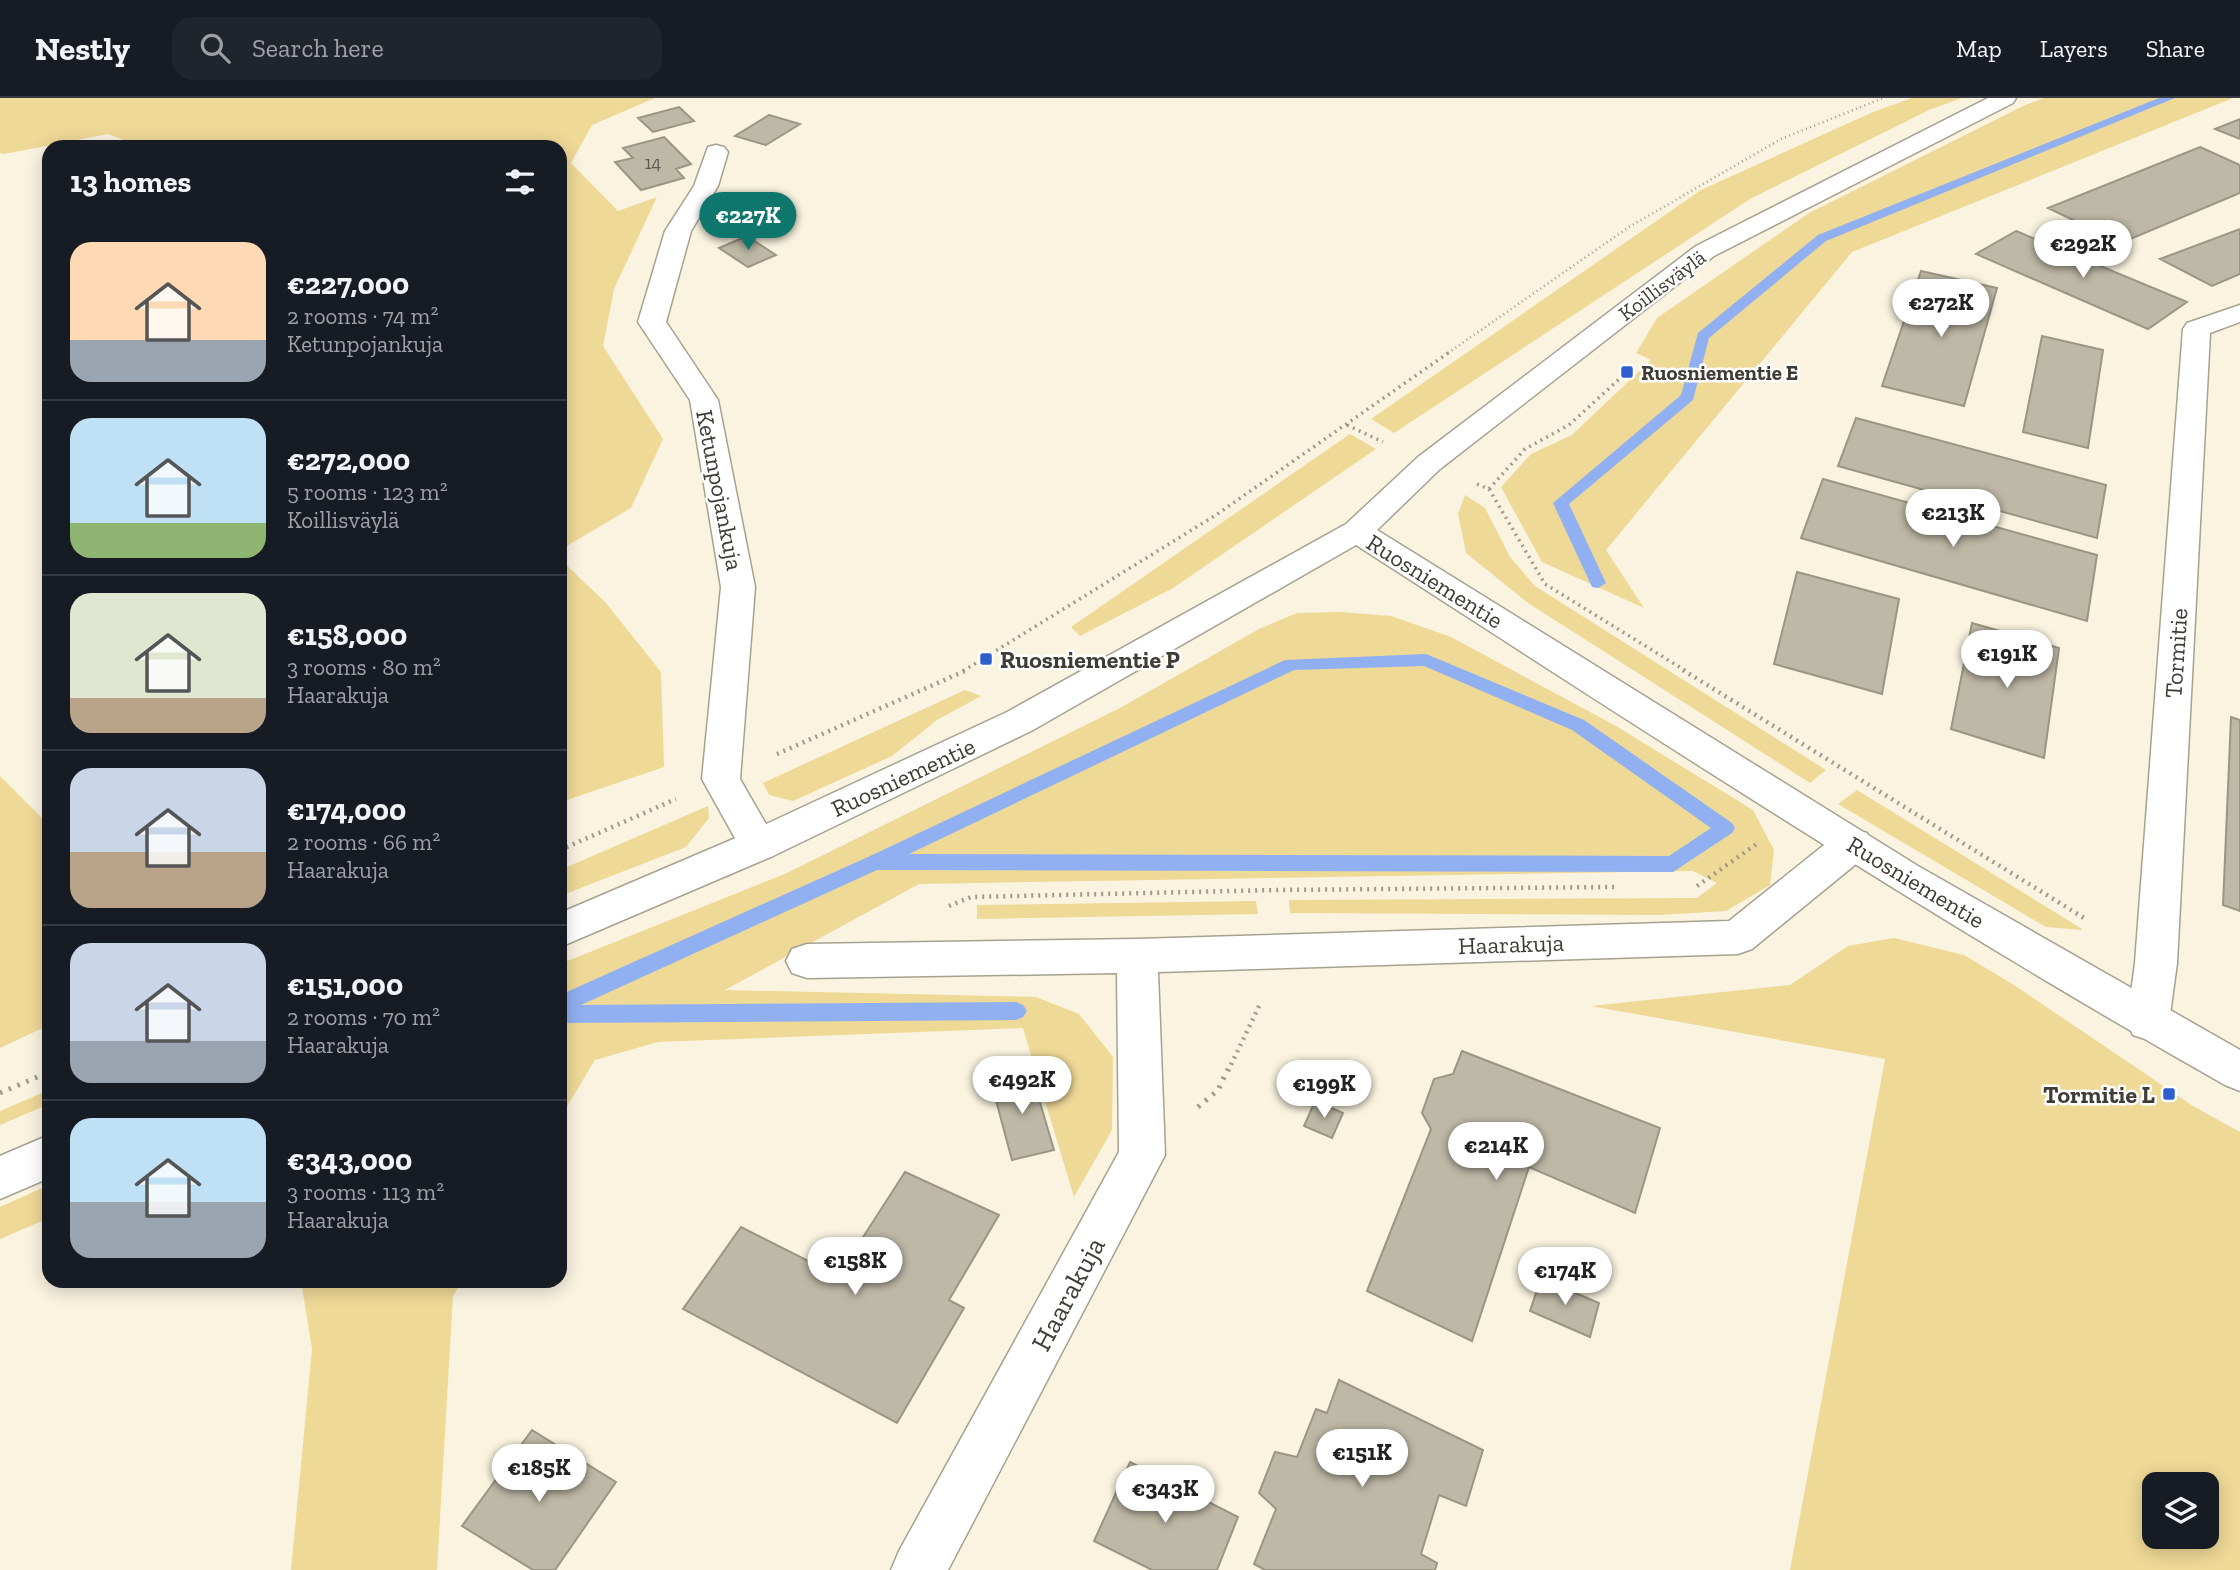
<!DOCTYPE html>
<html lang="en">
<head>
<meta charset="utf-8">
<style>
	:root { --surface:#171b24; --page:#20242c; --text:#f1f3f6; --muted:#9ea1a6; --line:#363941; --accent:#0f766e }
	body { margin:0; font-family:"Zilla Slab",serif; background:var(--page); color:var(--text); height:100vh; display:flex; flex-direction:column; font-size:26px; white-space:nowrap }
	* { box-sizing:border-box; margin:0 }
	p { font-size:23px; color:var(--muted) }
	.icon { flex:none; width:38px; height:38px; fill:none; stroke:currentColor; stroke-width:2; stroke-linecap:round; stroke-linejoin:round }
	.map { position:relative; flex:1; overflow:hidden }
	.side { position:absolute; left:42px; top:42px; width:525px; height:1148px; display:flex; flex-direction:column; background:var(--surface); border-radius:21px; box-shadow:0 4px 18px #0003 }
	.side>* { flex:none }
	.fabs { position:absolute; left:2142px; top:1374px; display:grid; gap:14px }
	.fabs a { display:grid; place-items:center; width:77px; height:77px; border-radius:14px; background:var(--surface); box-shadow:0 4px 18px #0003; font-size:35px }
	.price { position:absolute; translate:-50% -60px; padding:0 16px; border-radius:24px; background:#fff; color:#222; font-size:23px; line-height:46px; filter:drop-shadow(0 2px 4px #0008) }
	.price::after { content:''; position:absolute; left:50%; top:42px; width:21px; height:16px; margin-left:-10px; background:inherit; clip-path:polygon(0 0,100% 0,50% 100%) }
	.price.current { background:var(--accent); color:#fff }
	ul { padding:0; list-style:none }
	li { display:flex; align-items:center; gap:21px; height:175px; padding:0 28px }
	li+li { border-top:2px solid var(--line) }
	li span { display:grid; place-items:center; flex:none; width:196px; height:140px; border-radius:21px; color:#555 }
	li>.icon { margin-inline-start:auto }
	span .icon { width:84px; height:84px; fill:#fffc; stroke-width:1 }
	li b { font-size:30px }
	h2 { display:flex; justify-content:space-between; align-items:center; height:84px; padding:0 28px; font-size:30px }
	header { display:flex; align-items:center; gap:42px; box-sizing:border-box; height:98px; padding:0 35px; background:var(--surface); border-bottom:2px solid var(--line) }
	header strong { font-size:33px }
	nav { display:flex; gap:38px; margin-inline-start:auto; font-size:24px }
	.search { width:490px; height:63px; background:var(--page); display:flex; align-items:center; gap:18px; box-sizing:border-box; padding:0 24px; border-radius:21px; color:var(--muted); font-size:26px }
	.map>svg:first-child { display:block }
</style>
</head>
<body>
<header>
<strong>Nestly</strong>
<div class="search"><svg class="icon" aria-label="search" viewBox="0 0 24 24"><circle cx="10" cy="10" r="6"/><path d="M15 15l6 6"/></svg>Search here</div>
<nav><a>Map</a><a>Layers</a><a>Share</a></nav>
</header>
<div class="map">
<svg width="2240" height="1472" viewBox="0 0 2240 1472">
	<rect width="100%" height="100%" fill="#faf3e0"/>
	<path fill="#efd997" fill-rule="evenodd" d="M0,0H655L592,27L571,65L618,113L657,99L614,191L603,248L663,341L631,410L560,452V49H142L108,36L4,56L0,55Z
		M1912,0H1962L1929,12L1750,101L1394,335L1371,321L1701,92L1873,14Z
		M2044,0H2233L1852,154L1606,452L1644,510L1542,464L1501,389L1531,356L1572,337L1651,262L1636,255L1657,220L1809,115L2023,8Z
		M1350,336L1376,351L1173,490L1080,538L1071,529Z
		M1465,397L1485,410L1510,459L1535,488L1826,672L1810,685L1528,505L1466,455L1458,416Z
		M560,461L606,505L661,574L664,669L561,704Z
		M1341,514L1391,518L1451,539L1616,628L1753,712L1774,752L1770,787L1726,813L1659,817L1290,815L1289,802L1697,800L1717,785L1693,773L919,786L725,892L1036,899L1079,916L1113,959L1112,1032L1074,1099L1023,930L658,944L595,962L560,1020V866L787,775L1120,610L1259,531L1297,515Z
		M965,592L981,598L937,622L892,658L793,703L769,697L763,685Z
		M0,678L49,727V927L0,950Z
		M1857,692L2082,831V832L2046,829L1838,706Z
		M708,708L709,720L686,749L560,798V772Z
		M1256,803L1258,816L977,821V807Z
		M1894,840L1964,857L2014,887L2193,1008L2240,1034V1472H1790L1885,961L1591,908L1790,887L1848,848ZM2154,1386H2207V1438H2154Z
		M49,992V1006L0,1027V1013Z
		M49,1087V1120L0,1141V1109Z
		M301,1183H462L453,1198L437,1472H291L312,1251Z"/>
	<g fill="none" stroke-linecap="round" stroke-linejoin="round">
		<path fill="#90b0f1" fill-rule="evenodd" d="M2159,0H2175L1826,143L1709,240L1693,302L1569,406L1606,485L1598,490L1592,489L1553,405L1681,297L1698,235L1818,137Z
			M1426,556L1584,622L1732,725L1735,730L1732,735L1673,774L877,772L581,907L1016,904L1023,907L1027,913L1023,919L1016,922L560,925V897L868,759L1285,562ZM1424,568L1572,632L1711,730L1669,758L909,756L1294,572Z"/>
	</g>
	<path fill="#beb8a6" stroke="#9b9583" stroke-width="2" d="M679,9L694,23L653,34L638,20Z
		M769,17L800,26L766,47L735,38Z
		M2240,21V41L2215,31Z
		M664,39L691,66L676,71L684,80L641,92L615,64L633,60L623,50Z
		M2200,49L2240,67V95L2121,145L2048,110Z
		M2240,131V176L2212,188L2160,161Z
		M2016,133L2187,204L2148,231L1976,156Z
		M747,138L776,157L748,169L719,150Z
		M1921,173L1997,190L1964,308L1882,288Z
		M2042,238L2103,252L2088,350L2023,334Z
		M1856,320L2106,387L2097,440L1838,368Z
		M1823,381L2097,457L2087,523L1801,440Z
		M1797,474L1899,501L1882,596L1774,566Z
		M1972,525L2059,550L2044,660L1951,631Z
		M2231,619L2240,622V813L2223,807Z
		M1462,953L1660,1030L1635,1115L1529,1069L1472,1243L1367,1193L1431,1031L1422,1015L1434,981L1453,976Z
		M1031,974L1054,1052L1012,1062L991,984Z
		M1315,1003L1343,1015L1332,1040L1304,1028Z
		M905,1074L999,1117L949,1202L964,1210L897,1325L683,1211L741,1129L838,1178Z
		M1541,1180L1599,1205L1590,1239L1530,1213Z
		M1339,1282L1483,1352L1466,1408L1439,1397L1421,1456L1437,1465L1435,1472H1265L1254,1466L1276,1411L1259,1395L1275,1354L1297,1359L1316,1311L1327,1315Z
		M532,1332L616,1384L555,1472H533L462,1428Z
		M1130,1364L1238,1419L1217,1472H1152L1094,1443Z"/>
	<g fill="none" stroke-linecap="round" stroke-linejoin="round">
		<g stroke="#a7a190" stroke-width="3">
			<path id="minor" d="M716,47L724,49L728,54L718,88L691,133L666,224L718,302L755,489L740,681L778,747L773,758L759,762L745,758L702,681L721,489L690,302L638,224L665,133L694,88L708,49Z
				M2240,207V224L2210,235L2177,865L2169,924L2163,937L2148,942L2133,937L2127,924L2135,865L2183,231L2187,225Z
				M1853,731L1867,735L1872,746L1867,757L1752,851L1738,856L1158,874L1165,1057L948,1472H891L899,1453L1119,1054L1117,875L807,880L792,875L786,863L792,851L807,846L1137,841L1729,823L1839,735Z"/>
		</g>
		<g stroke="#a7a190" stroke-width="3">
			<path id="tertiary" d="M1988,0H2016L2013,5L1714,158L1440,371L1377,432L1918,768L2240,952V993L2225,987C1928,819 1643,632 1356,447L1033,632L773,758L560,849V815L745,736L1007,614L1346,426L1418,359L1696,148Z
				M49,1037V1080L0,1101V1058Z"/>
		</g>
		<path stroke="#9f9a8d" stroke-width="2.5" stroke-dasharray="1 3.5" stroke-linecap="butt" d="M1448,255L1629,129L1781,41L1883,0"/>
		<path stroke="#9f9a8d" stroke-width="3.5" stroke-dasharray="2 4.5" stroke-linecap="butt" d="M1347,327L1383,344
			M1477,386L1489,391L1545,486L1686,573
			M1489,391L1525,351L1569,327L1627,274
			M963,573L1216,417L1451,253"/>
		<path stroke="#9f9a8d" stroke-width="4.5" stroke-dasharray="2 5" stroke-linecap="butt" d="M1683,572L2084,820
			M777,656L967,572
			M560,752L676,701
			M1697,788L1758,745
			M949,808L971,799L1276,792L1614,789
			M1228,973L1261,904"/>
		<path stroke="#9f9a8d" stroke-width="5" stroke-dasharray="2.5 7" stroke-linecap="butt" d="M0,995L49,974
			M1198,1009L1218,992L1228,971"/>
		<use href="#minor" fill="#fff" fill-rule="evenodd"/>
		<use href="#tertiary" fill="#fff" fill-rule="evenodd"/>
	</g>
	<g fill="#2f5ecd" stroke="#fff" stroke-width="2.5">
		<rect x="1620" y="267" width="14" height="14" rx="3.5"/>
		<rect x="979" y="554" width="14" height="14" rx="3.5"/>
		<rect x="2162" y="989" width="14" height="14" rx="3.5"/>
	</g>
	<g text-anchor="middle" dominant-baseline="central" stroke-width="5" stroke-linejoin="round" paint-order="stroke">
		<g font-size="18" fill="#5f5b51">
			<text x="653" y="65">14</text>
		</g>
		<g font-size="21" fill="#3f3c35" stroke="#fff">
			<text transform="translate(1662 187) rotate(-37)">Koillisväylä</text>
		</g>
		<g font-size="21" font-weight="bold" fill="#3f3c35" stroke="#fff" text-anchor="start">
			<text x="1641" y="274">Ruosniementie E</text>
		</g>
		<g font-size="24" fill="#3f3c35" stroke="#fff">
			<text transform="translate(720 392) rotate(79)">Ketunpojankuja</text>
			<text transform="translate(1435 483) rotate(32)">Ruosniementie</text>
			<text transform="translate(2176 555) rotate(-86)">Tormitie</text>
			<text transform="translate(903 679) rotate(-25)">Ruosniementie</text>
			<text transform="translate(1916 784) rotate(31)">Ruosniementie</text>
			<text transform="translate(1511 846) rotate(-2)">Haarakuja</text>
		</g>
		<g font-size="24" font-weight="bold" fill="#3f3c35" stroke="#fff" text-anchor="start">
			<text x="1000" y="561">Ruosniementie P</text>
			<text x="2155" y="996" text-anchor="end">Tormitie L</text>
		</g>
		<g font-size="28" fill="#3f3c35" stroke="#fff">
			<text transform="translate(1068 1196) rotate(-62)">Haarakuja</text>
		</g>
	</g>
</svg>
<div class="fabs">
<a><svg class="icon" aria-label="layers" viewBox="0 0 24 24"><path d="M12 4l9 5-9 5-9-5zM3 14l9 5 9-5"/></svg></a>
</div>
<b class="price current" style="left:748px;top:154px">€227K</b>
<b class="price" style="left:2083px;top:182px">€292K</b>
<b class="price" style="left:1941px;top:241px">€272K</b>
<b class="price" style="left:1953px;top:451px">€213K</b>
<b class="price" style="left:2007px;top:592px">€191K</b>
<b class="price" style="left:1022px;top:1018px">€492K</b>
<b class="price" style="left:1324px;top:1022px">€199K</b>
<b class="price" style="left:1496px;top:1084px">€214K</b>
<b class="price" style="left:855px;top:1199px">€158K</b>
<b class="price" style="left:1565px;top:1209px">€174K</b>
<b class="price" style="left:1362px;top:1391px">€151K</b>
<b class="price" style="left:539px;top:1406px">€185K</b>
<b class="price" style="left:1165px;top:1427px">€343K</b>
<section class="side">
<h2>13 homes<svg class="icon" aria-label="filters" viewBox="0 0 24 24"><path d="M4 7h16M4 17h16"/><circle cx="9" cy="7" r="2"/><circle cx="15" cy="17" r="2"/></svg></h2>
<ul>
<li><span style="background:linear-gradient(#ffd9b3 70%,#9aa5b1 0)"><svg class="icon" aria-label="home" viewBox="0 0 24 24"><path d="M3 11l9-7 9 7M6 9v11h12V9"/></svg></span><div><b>€227,000</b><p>2 rooms · 74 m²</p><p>Ketunpojankuja</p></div></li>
<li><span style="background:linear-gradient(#bfe0f5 75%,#8fb573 0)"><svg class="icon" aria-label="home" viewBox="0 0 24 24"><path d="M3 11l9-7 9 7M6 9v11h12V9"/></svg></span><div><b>€272,000</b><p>5 rooms · 123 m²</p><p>Koillisväylä</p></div></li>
<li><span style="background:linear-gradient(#dfe7d0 75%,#b9a48a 0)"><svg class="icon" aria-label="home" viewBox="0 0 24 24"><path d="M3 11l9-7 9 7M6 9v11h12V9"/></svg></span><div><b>€158,000</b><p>3 rooms · 80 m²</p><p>Haarakuja</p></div></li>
<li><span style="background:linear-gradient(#c9d6e8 60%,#b9a48a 0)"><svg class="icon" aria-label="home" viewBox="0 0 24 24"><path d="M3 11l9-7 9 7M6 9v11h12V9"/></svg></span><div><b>€174,000</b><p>2 rooms · 66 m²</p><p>Haarakuja</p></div></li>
<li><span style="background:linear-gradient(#c9d6e8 70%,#9aa5b1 0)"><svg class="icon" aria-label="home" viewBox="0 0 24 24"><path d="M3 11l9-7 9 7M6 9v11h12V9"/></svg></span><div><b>€151,000</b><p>2 rooms · 70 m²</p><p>Haarakuja</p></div></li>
<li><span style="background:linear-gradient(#bfe0f5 60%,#9aa5b1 0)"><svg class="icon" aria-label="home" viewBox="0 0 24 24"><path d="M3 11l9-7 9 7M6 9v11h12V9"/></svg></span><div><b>€343,000</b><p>3 rooms · 113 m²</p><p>Haarakuja</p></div></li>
</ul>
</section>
</div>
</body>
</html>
